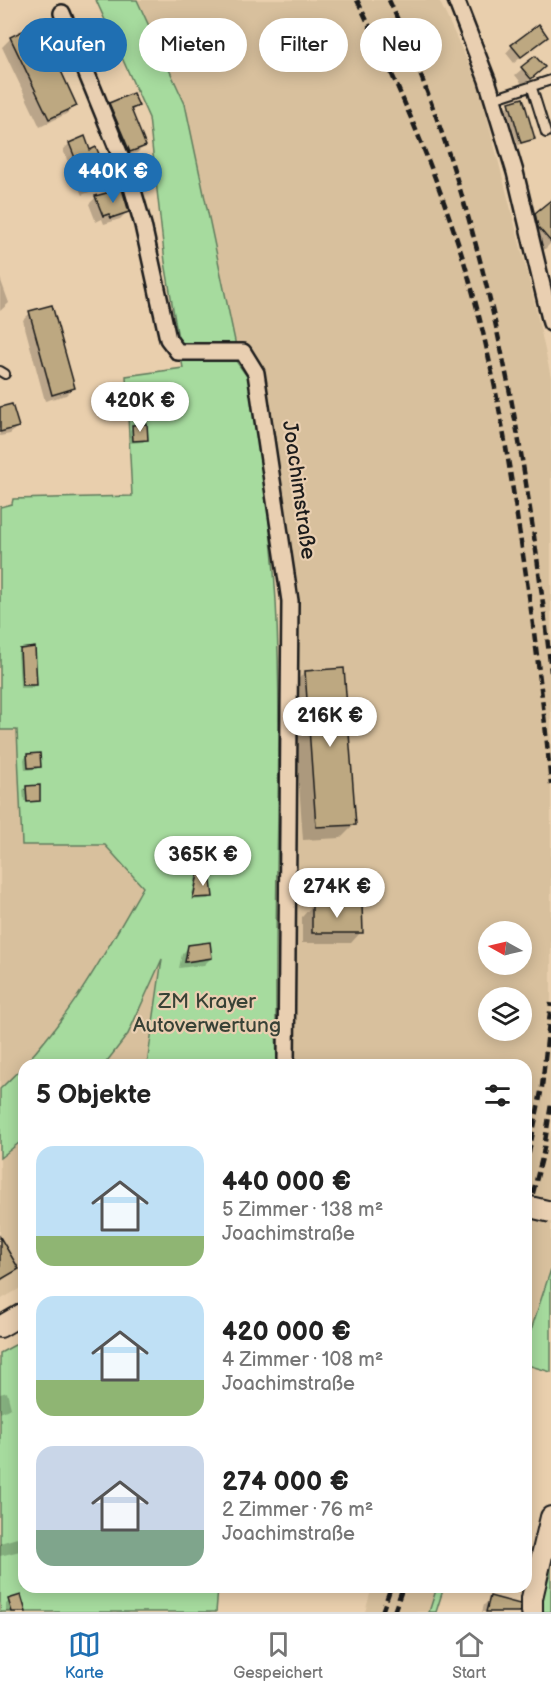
<!DOCTYPE html>
<html lang="de">
<head>
<meta charset="utf-8">
<style>
	:root { --surface:#fff; --page:#f2f2f2; --text:#222; --muted:#767676; --line:#e0e0e0; --accent:#1f6fb2 }
	body { margin:0; font-family:"Balsamiq Sans",sans-serif; background:var(--page); color:var(--text); height:100vh; display:flex; flex-direction:column; font-size:22px; white-space:nowrap }
	* { box-sizing:border-box; margin:0 }
	p { font-size:20px; color:var(--muted) }
	.icon { flex:none; width:33px; height:33px; fill:none; stroke:currentColor; stroke-width:2; stroke-linecap:round; stroke-linejoin:round }
	.map { position:relative; flex:1; overflow:hidden }
	.details { position:absolute; left:18px; top:1059px; width:514px; height:534px; display:flex; flex-direction:column; background:var(--surface); border-radius:18px; box-shadow:0 3px 15px #0003 }
	.details>* { flex:none }
	.top-card { position:absolute; left:18px; top:18px; width:516px; height:54px; display:flex; gap:12px }
	.needle { width:39px; rotate:278deg }
	.fabs { position:absolute; left:478px; top:921px; display:grid; gap:12px }
	.fabs a { display:grid; place-items:center; width:54px; height:54px; border-radius:50%; background:var(--surface); box-shadow:0 3px 15px #0003; font-size:30px }
	.price { position:absolute; translate:-50% -51px; padding:0 14px; border-radius:21px; background:#fff; color:#222; font-size:20px; line-height:39px; filter:drop-shadow(0 2px 3px #0008) }
	.price::after { content:''; position:absolute; left:50%; top:36px; width:18px; height:14px; margin-left:-9px; background:inherit; clip-path:polygon(0 0,100% 0,50% 100%) }
	.price.selected { background:var(--accent); color:#fff }
	ul { padding:0; list-style:none }
	li { display:flex; align-items:center; gap:18px; height:150px; padding:0 18px }
	li span { display:grid; place-items:center; flex:none; width:168px; height:120px; border-radius:18px; color:#555 }
	li>.icon { margin-inline-start:auto }
	span .icon { width:72px; height:72px; fill:#fffc; stroke-width:1 }
	li b { font-size:26px }
	h2 { display:flex; justify-content:space-between; align-items:center; height:72px; padding:0 18px; font-size:26px }
	.tag { padding:0 21px; border-radius:27px; background:var(--surface); box-shadow:0 3px 15px #0003; font-size:21px; line-height:54px }
	.tag.selected { background:var(--accent); color:#fff }
	.tab-bar { display:flex; justify-content:space-around; align-items:center; height:84px; border-top:2px solid var(--line); background:var(--surface); font-size:16px; color:var(--muted) }
	.tab-bar a { display:grid; justify-items:center; gap:3px }
	.tab-bar .selected { color:var(--accent) }
	.map>svg:first-child { display:block }
</style>
</head>
<body>
<div class="map">
<svg width="551" height="1612" viewBox="0 0 551 1612">
	<rect width="100%" height="100%" fill="#e9cfad"/>
	<filter id="ink" filterUnits="userSpaceOnUse"><feTurbulence type="fractalNoise" baseFrequency=".0167" numOctaves="2"/><feDisplacementMap in="SourceGraphic" scale="12" xChannelSelector="R" yChannelSelector="G"/><feConvolveMatrix kernelMatrix="1 2 1 2 8 2 1 2 1" color-interpolation-filters="sRGB"/></filter>
	<g filter="url(#ink)">
		<path fill="#d8c09d" fill-rule="evenodd" d="M137,0H439L479,86L531,287L551,377V1266L527,1340L526,1065H294V603L270,415L263,370L255,356L245,346L235,341L185,104ZM489,932H522V964H489ZM489,998H522V1030H489Z
			M17,729L23,845H105L144,887L89,982L53,1033L0,1089V730Z
			M163,957L147,1065H104L128,1034Z
			M24,1139V1286L0,1300V1158Z
			M372,1587H437L429,1612H365Z"/>
		<path fill="#a6db9e" stroke="#617c5d" stroke-width="1.5" d="M96,0H137L185,104L235,341L236,361L249,379C260,453 272,526 276,601C284,755 272,910 277,1065H147L162,959L128,1034L104,1065H24V1139L0,1158V1089C62,1032 102,959 143,887L105,845H22L17,730H0V507L12,504L13,499L132,496L126,376L183,368L165,262L149,118Z
			M551,1269V1372L527,1365V1342Z
			M24,1340V1587H221L218,1589L216,1612H0V1353Z
			M551,1551V1612H544L539,1600Z
			M437,1587H444L436,1612H429Z"/>
		<path fill="#0003" d="M546,37L514,63L506,53L512,46Z
			M11,38L75,106L66,114L40,127L2,47Z
			M535,58L536,74L523,85L515,75Z
			M522,100L534,138L518,145L506,107Z
			M110,104L137,106L131,112L144,146L137,153L123,158L103,111Z
			M84,138L89,152L101,163L93,169L100,184L94,190L82,195L63,150L69,144Z
			M96,197L127,212L120,219L104,224L102,219L96,222L89,204Z
			M551,201V243L543,251L529,236L527,223Z
			M0,278L9,303L0,311Z
			M30,313L73,388L66,395L45,401L23,320Z
			M0,409L17,427L10,434L0,436Z
			M133,427L146,439L143,442L130,443V430Z
			M21,650L35,684L32,688H20L18,653Z
			M305,672L355,824L341,838L303,840L292,686Z
			M27,756L39,766L36,769L25,770L24,759Z
			M26,787L38,801L37,802L24,801L23,790Z
			M198,875L211,896L208,899L191,900L195,879Z
			M312,906L361,932L351,943H302V917Z
			M189,947L211,958L204,965L179,968L182,954Z
			M0,1240L17,1269L0,1282Z
			M7,1392L11,1408L0,1413V1394Z
			M24,1536V1550L0,1556V1543Z
			M491,1598L512,1612H482L484,1605Z
			M9,1601L25,1612H6V1604Z"/>
		<path fill="#bda881" stroke="#1c1c1c" stroke-width="1.5" d="M39,23L77,106L49,119L10,37Z
			M539,24L548,37L521,57L511,45Z
			M535,56L545,67L531,79L521,67Z
			M133,93L139,106L131,109L146,146L130,152L109,103Z
			M523,98L535,139L521,143L509,102Z
			M85,136L90,150L96,147L103,163L94,167L102,185L88,190L69,143Z
			M122,189L129,212L111,218L109,214L103,216L95,196Z
			M551,200V242L538,227L535,213Z
			M52,305L75,388L52,395L29,311Z
			M12,404L19,427L0,432V407Z
			M147,424L148,440L133,441L132,425Z
			M35,647L37,685H22L20,649Z
			M344,668L356,825L316,827L305,671Z
			M40,753L41,767L28,768L27,754Z
			M40,785V801L27,802L26,786Z
			M210,873L213,897L193,898L198,874Z
			M362,904L363,933H312V905Z
			M210,942L212,958L185,962L188,945Z
			M0,1237L19,1269L0,1280Z
			M21,1595L26,1612H12L8,1599Z
			M490,1596L520,1604V1612H486Z"/>
		<g fill="none" stroke-linecap="round" stroke-linejoin="round">
			<g stroke="#1c1c1c" stroke-width="12">
				<path id="service" d="M532,88L546,133
					M493,99L551,80
					M0,371L5,374"/>
			</g>
			<g stroke="#1c1c1c" stroke-width="20">
				<path id="minor" d="M456,0L487,80L515,172L551,323
					M62,13L129,177L143,225L168,339L178,352H243L256,373L290,601L286,1065"/>
			</g>
			<g stroke="#1c1c1c" stroke-width="24">
				<path id="tertiary" d="M0,1327L24,1313
					M532,1612V1598L551,1517"/>
			</g>
			<use href="#service" stroke="#e9cfb1" stroke-width="8"/>
			<use href="#minor" stroke="#e9cfb1" stroke-width="15"/>
			<use href="#tertiary" stroke="#e9cfb1" stroke-width="20"/>
			<path stroke="#1c1c1c" stroke-width="4.5" stroke-dasharray="9 4.5" stroke-linecap="butt" d="M357,0C399,86 437,174 465,265C490,349 505,436 518,523C532,610 543,697 551,785
				M389,0C485,210 526,444 551,672
				M526,1167L542,1087L551,1003
				M526,1220L543,1154L551,1104
				M382,1612L391,1587
				M394,1612L403,1587"/>
			<g stroke="#1c1c1c" stroke-width="24" stroke-linecap="butt">
				<path id="tertiary-bridge" d="M526,1206L551,1212"/>
			</g>
			<use href="#tertiary-bridge" stroke="#e9cfb1" stroke-width="20"/>
		</g>
	</g>
	<g text-anchor="middle" dominant-baseline="central" stroke-width="4.5" stroke-linejoin="round" paint-order="stroke">
		<g font-size="21" fill="#1c1c1c" stroke="#e9cfb1">
			<text transform="translate(299 490) rotate(82)">Joachimstraße</text>
		</g>
		<g font-size="21" fill="#384236" stroke="#e9cfb1">
			<text x="207" y="1001">ZM Krayer<tspan x="207" dy="24">Autoverwertung</tspan></text>
		</g>
	</g>
</svg>
<div class="fabs">
<a><svg class="needle" viewBox="-14 -14 28 28"><path d="M0-13l5 13h-10z" fill="#e53935"/><path d="M0 13l5-13h-10z" fill="#767676"/></svg></a>
<a><svg class="icon" aria-label="layers" viewBox="0 0 24 24"><path d="M12 4l9 5-9 5-9-5zM3 14l9 5 9-5"/></svg></a>
</div>
<b class="price selected" style="left:113px;top:204px">440K €</b>
<b class="price" style="left:140px;top:433px">420K €</b>
<b class="price" style="left:330px;top:748px">216K €</b>
<b class="price" style="left:203px;top:887px">365K €</b>
<b class="price" style="left:337px;top:919px">274K €</b>
<div class="top-card">
<a class="tag selected">Kaufen</a>
<a class="tag">Mieten</a>
<a class="tag">Filter</a>
<a class="tag">Neu</a>
</div>
<section class="details">
<h2>5 Objekte<svg class="icon" aria-label="filters" viewBox="0 0 24 24"><path d="M4 7h16M4 17h16"/><circle cx="9" cy="7" r="2"/><circle cx="15" cy="17" r="2"/></svg></h2>
<ul>
<li><span style="background:linear-gradient(#bfe0f5 75%,#8fb573 0)"><svg class="icon" aria-label="home" viewBox="0 0 24 24"><path d="M3 11l9-7 9 7M6 9v11h12V9"/></svg></span><div><b>440 000 €</b><p>5 Zimmer · 138 m²</p><p>Joachimstraße</p></div></li>
<li><span style="background:linear-gradient(#bfe0f5 70%,#8fb573 0)"><svg class="icon" aria-label="home" viewBox="0 0 24 24"><path d="M3 11l9-7 9 7M6 9v11h12V9"/></svg></span><div><b>420 000 €</b><p>4 Zimmer · 108 m²</p><p>Joachimstraße</p></div></li>
<li><span style="background:linear-gradient(#c9d6e8 70%,#7fa58c 0)"><svg class="icon" aria-label="home" viewBox="0 0 24 24"><path d="M3 11l9-7 9 7M6 9v11h12V9"/></svg></span><div><b>274 000 €</b><p>2 Zimmer · 76 m²</p><p>Joachimstraße</p></div></li>
</ul>
</section>
</div>
<nav class="tab-bar">
<a class="selected"><svg class="icon" aria-label="map" viewBox="0 0 24 24"><path d="M3 6l6-2 6 2 6-2v14l-6 2-6-2-6 2zM9 4v14M15 6v14"/></svg>Karte</a>
<a><svg class="icon" aria-label="saved" viewBox="0 0 24 24"><path d="M7 4h10v16l-5-4-5 4z"/></svg>Gespeichert</a>
<a><svg class="icon" aria-label="home" viewBox="0 0 24 24"><path d="M3 11l9-7 9 7M6 9v11h12V9"/></svg>Start</a>
</nav>
</body>
</html>
